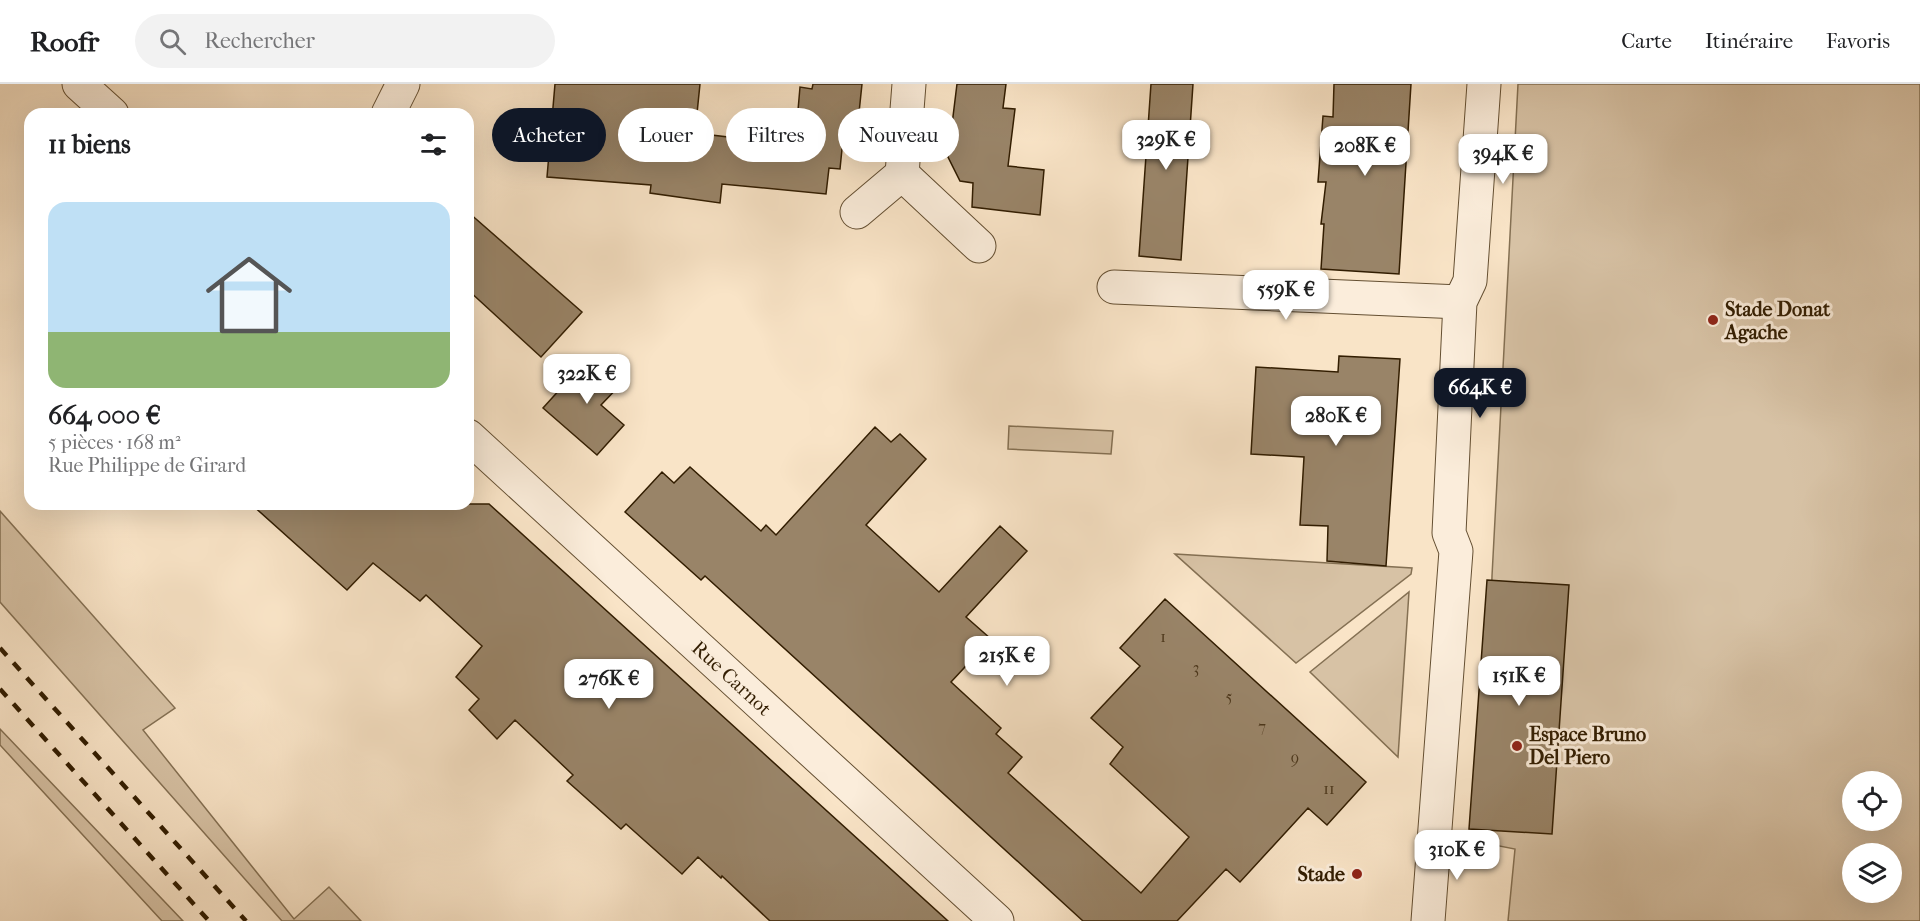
<!DOCTYPE html>
<html lang="fr">
<head>
<meta charset="utf-8">
<style>
	:root { --surface:#fff; --page:#f2f2f2; --text:#202124; --muted:#757577; --line:#e0e0e0; --accent:#111827 }
	body { margin:0; font-family:"IM FELL French Canon",serif; background:var(--page); color:var(--text); height:100vh; display:flex; flex-direction:column; font-size:22px; white-space:nowrap }
	* { box-sizing:border-box; margin:0 }
	p { font-size:20px; color:var(--muted) }
	.icon { flex:none; width:33px; height:33px; fill:none; stroke:currentColor; stroke-width:2; stroke-linecap:round; stroke-linejoin:round }
	.map { position:relative; flex:1; overflow:hidden }
	.panel { position:absolute; left:24px; top:24px; width:450px; height:402px; display:flex; flex-direction:column; background:var(--surface); border-radius:18px; box-shadow:0 6px 24px #0002 }
	.panel>* { flex:none }
	.guide { position:absolute; left:492px; top:24px; width:570px; height:54px; display:flex; gap:12px }
	.buttons { position:absolute; left:1842px; top:687px; display:grid; gap:12px }
	.buttons a { display:grid; place-items:center; width:60px; height:60px; border-radius:50%; background:var(--surface); box-shadow:0 6px 24px #0002; font-size:30px }
	.price { position:absolute; translate:-50% -51px; padding:0 14px; border-radius:12px; background:#fff; color:#222; font-size:20px; line-height:39px; filter:drop-shadow(0 2px 3px #0008) }
	.price::after { content:''; position:absolute; left:50%; top:36px; width:18px; height:14px; margin-left:-9px; background:inherit; clip-path:polygon(0 0,100% 0,50% 100%) }
	.price.on { background:var(--accent); color:#fff }
	ul { padding:0; list-style:none }
	li { display:grid; align-content:center; gap:12px; height:318px; padding:0 24px }
	li+li { border-top:2px solid var(--line) }
	li span { display:grid; place-items:center; height:186px; border-radius:18px; color:#555 }
	li>.icon { margin-inline-start:auto }
	span .icon { width:108px; height:108px; fill:#fffc; stroke-width:1 }
	li b { font-size:26px }
	h2 { display:flex; justify-content:space-between; align-items:center; height:72px; padding:0 24px; font-size:26px }
	.chip { padding:0 21px; border-radius:27px; background:var(--surface); box-shadow:0 6px 24px #0002; font-size:21px; line-height:54px }
	.chip.on { background:var(--accent); color:#fff }
	header { display:flex; align-items:center; gap:36px; box-sizing:border-box; height:84px; padding:0 30px; background:var(--surface); border-bottom:2px solid var(--line) }
	header strong { font-size:28px }
	nav { display:flex; gap:33px; margin-inline-start:auto; font-size:21px }
	.search { width:420px; height:54px; background:var(--page); display:flex; align-items:center; gap:15px; box-sizing:border-box; padding:0 21px; border-radius:33px; color:var(--muted); font-size:22px }
	.map>svg:first-child { display:block }
</style>
</head>
<body>
<header>
<strong>Roofr</strong>
<div class="search"><svg class="icon" aria-label="search" viewBox="0 0 24 24"><circle cx="10" cy="10" r="6"/><path d="M15 15l6 6"/></svg>Rechercher</div>
<nav><a>Carte</a><a>Itinéraire</a><a>Favoris</a></nav>
</header>
<div class="map">
<svg width="1920" height="837" viewBox="0 0 1920 837">
	<rect width="100%" height="100%" fill="#f9e4c7"/>
	<filter id="stains"><feTurbulence type="fractalNoise" baseFrequency=".00333" numOctaves="4"/><feColorMatrix values="0 0 0 0 .2 0 0 0 0 .09 0 0 0 0 .02 0 0 0 .5 -.17"/></filter>
	<radialGradient id="worn" r=".72"><stop offset=".6" stop-color="#630" stop-opacity="0"/><stop offset="1" stop-color="#630" stop-opacity=".3"/></radialGradient>
	<path fill="#d7c2a5" stroke="#847053" stroke-width="1.5" fill-rule="evenodd" d="M1518,0H1920V837H1508L1515,765L1484,759L1492,492ZM1852,698H1892V736H1852ZM1852,770H1892V808H1852Z
		M1009,342L1113,347L1111,370L1008,365Z
		M0,427L175,624L143,646L294,835L329,803L361,837H282L0,518Z
		M1175,470L1412,484L1411,490L1296,579Z
		M1409,508L1398,673L1310,588Z
		M0,645L183,837H162L0,661Z"/>
	<path fill="#998468" stroke="#321d01" stroke-width="1.5" d="M555,0H700L695,49L795,61L800,3L812,5L813,0H862L855,67L842,65L840,85L829,84L826,110L722,100L720,119L650,109L651,101L547,93Z
		M957,0H1006L1003,24L1015,25L1008,82L1044,86L1040,131L972,123L973,99L960,97L948,73Z
		M1151,0H1193L1181,176L1139,172Z
		M1334,0H1411L1399,190L1321,185L1324,140H1321L1326,98H1318L1323,32L1333,33Z
		M468,128L582,228L541,273L468,206Z
		M591,271L622,299L601,321L624,341L597,371L543,324Z
		M1339,272L1400,275L1386,482L1327,477L1328,442L1300,441L1304,373L1251,370L1256,283L1338,288Z
		M875,343L891,358L900,350L926,375L866,441L939,508L1000,442L1027,467L966,533L991,555L951,598L1001,644L996,650L1022,673L1008,689L1141,809L1189,753L1110,680L1123,663L1091,634L1140,582L1120,564L1165,515L1366,698L1327,741L1308,724L1240,798L1226,785L1177,837H1083L705,492L701,496L625,428L662,388L674,399L690,383L761,447L766,441L776,451Z
		M251,420H489L948,837H770L722,792L721,794L698,773L682,790L626,740L621,745L567,697L573,691L515,636L497,655L469,626L479,615L456,593L482,562L426,511L420,517L373,479L347,506Z
		M1487,496L1569,501L1552,750L1469,745Z"/>
	<g fill="none" stroke-linecap="round" stroke-linejoin="round">
		<g stroke="#644f32" stroke-width="35">
			<g id="minor">
				<path d="M79,0L112,30"/>
				<path d="M388,30L403,0"/>
				<path d="M902,90L909,0"/>
				<path d="M857,128L902,90L979,162"/>
				<path d="M1114,203L1460,218"/>
				<path id="s1" d="M468,352L997,837"/>
				<path d="M1428,837L1456,467L1449,449L1460,218L1470,197L1484,0"/>
			</g>
		</g>
		<use href="#minor" stroke="#fbeddb" stroke-width="33"/>
		<path stroke="#321d01" stroke-width="4.5" stroke-dasharray="10 10" stroke-linecap="butt" d="M0,564L246,837
			M0,605L209,837"/>
	</g>
	<g fill="#8f2418" stroke="#fbeddb" stroke-width="2">
		<circle cx="1713" cy="236" r="6"/>
		<circle cx="1517" cy="662" r="6"/>
		<circle cx="1357" cy="790" r="6"/>
	</g>
	<g text-anchor="middle" dominant-baseline="central" stroke-width="6" stroke-linejoin="round" paint-order="stroke">
		<g font-size="16" fill="#4c371b">
			<text x="1163" y="552">1</text>
			<text x="1196" y="583">3</text>
			<text x="1229" y="612">5</text>
			<text x="1262" y="642">7</text>
			<text x="1295" y="673">9</text>
			<text x="1329" y="704">11</text>
		</g>
		<g font-size="20" font-weight="bold" fill="#321d01" stroke="#fbeddb" text-anchor="start">
			<text x="1725" y="225">Stade Donat<tspan x="1725" dy="23">Agache</tspan></text>
			<text x="1529" y="650">Espace Bruno<tspan x="1529" dy="23">Del Piero</tspan></text>
			<text x="1345" y="790" text-anchor="end">Stade</text>
		</g>
		<g font-size="20" fill="#321d01" stroke="#fbeddb">
			<text stroke="none"><textPath href="#s1" startOffset="358">Rue Carnot</textPath></text>
		</g>
	</g>
	<rect width="100%" height="100%" filter="url(#stains)"/>
	<rect width="100%" height="100%" fill="url(#worn)"/>
</svg>
<div class="buttons">
<a><svg class="icon" aria-label="locate" viewBox="0 0 24 24"><circle cx="12" cy="12" r="6"/><path d="M12 2v4M12 18v4M2 12h4M18 12h4"/></svg></a>
<a><svg class="icon" aria-label="layers" viewBox="0 0 24 24"><path d="M12 4l9 5-9 5-9-5zM3 14l9 5 9-5"/></svg></a>
</div>
<b class="price" style="left:1166px;top:87px">329K €</b>
<b class="price" style="left:1365px;top:93px">208K €</b>
<b class="price" style="left:1503px;top:101px">394K €</b>
<b class="price" style="left:1286px;top:237px">559K €</b>
<b class="price" style="left:587px;top:321px">322K €</b>
<b class="price on" style="left:1480px;top:335px">664K €</b>
<b class="price" style="left:1336px;top:363px">280K €</b>
<b class="price" style="left:1007px;top:603px">215K €</b>
<b class="price" style="left:1519px;top:623px">151K €</b>
<b class="price" style="left:609px;top:626px">276K €</b>
<b class="price" style="left:1457px;top:797px">310K €</b>
<div class="guide">
<a class="chip on">Acheter</a>
<a class="chip">Louer</a>
<a class="chip">Filtres</a>
<a class="chip">Nouveau</a>
</div>
<section class="panel">
<h2>11 biens<svg class="icon" aria-label="filters" viewBox="0 0 24 24"><path d="M4 7h16M4 17h16"/><circle cx="9" cy="7" r="2"/><circle cx="15" cy="17" r="2"/></svg></h2>
<ul>
<li><span style="background:linear-gradient(#bfe0f5 70%,#8fb573 0)"><svg class="icon" aria-label="home" viewBox="0 0 24 24"><path d="M3 11l9-7 9 7M6 9v11h12V9"/></svg></span><div><b>664 000 €</b><p>5 pièces · 168 m²</p><p>Rue Philippe de Girard</p></div></li>
</ul>
</section>
</div>
</body>
</html>
